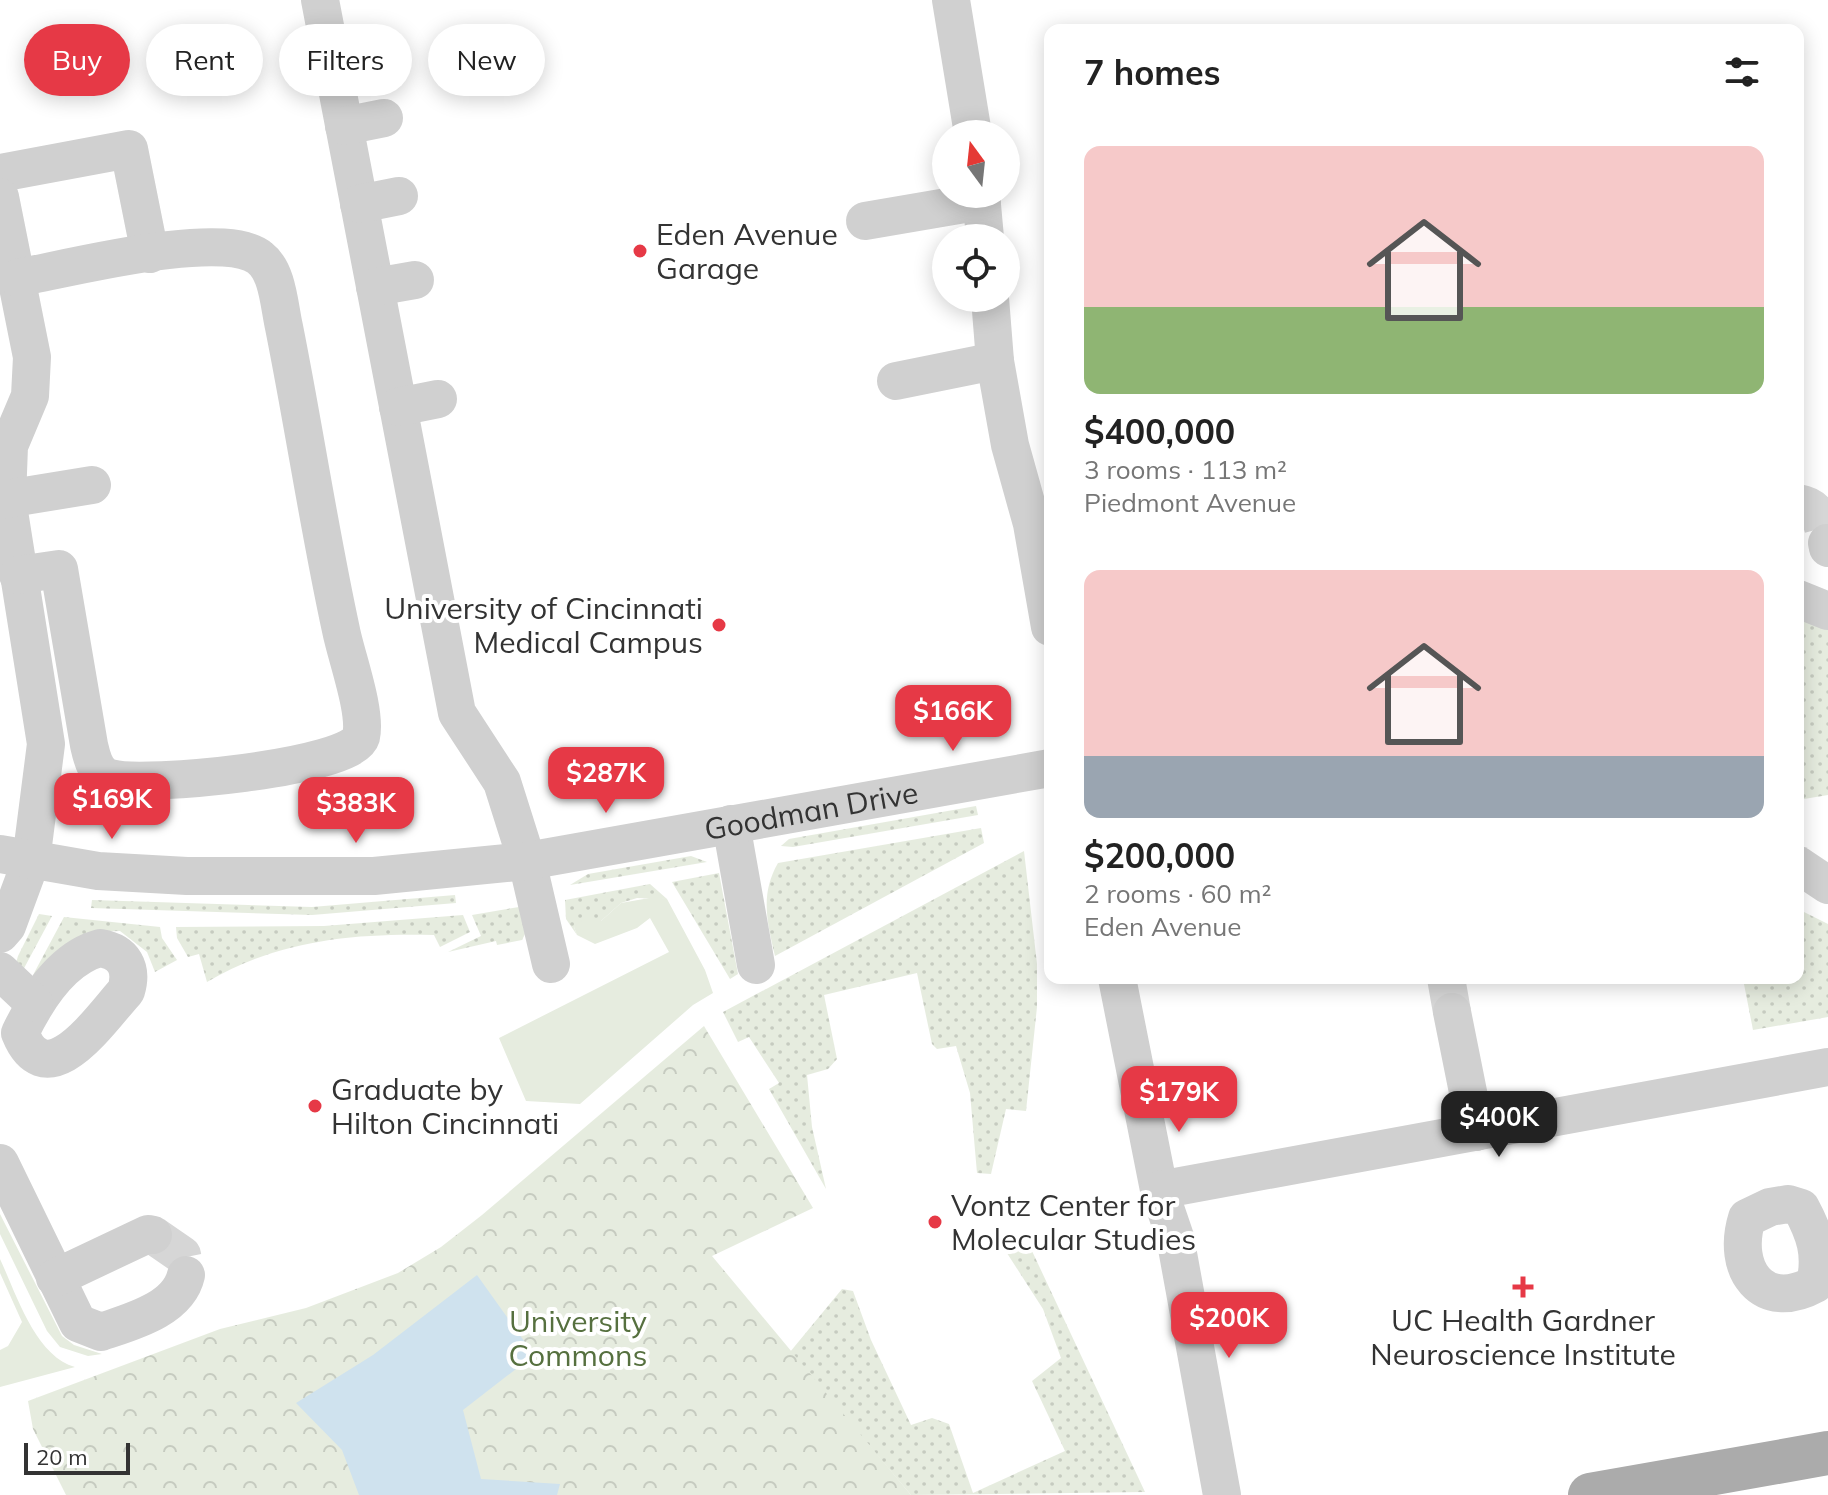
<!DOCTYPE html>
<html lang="en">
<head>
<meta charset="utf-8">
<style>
	:root { --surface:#fff; --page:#f2f2f2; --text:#222; --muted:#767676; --accent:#e63946 }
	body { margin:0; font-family:Mulish,sans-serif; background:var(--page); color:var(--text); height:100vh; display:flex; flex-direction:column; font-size:30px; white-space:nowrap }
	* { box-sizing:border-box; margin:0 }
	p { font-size:26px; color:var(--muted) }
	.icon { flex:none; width:44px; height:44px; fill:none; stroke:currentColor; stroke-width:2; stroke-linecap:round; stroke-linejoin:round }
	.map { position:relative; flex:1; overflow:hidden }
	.drawer { position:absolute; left:1044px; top:24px; width:760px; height:960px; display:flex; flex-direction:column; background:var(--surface); border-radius:16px; box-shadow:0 4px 20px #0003 }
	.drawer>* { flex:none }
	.hud { position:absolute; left:24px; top:24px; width:760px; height:72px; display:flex; gap:16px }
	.needle { width:52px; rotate:345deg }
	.fabs { position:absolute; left:932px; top:120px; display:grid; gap:16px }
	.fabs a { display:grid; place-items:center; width:88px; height:88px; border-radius:50%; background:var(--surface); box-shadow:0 4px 20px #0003; font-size:40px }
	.scale { position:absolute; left:24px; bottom:20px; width:106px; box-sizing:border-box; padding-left:8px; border:4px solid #333; border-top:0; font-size:22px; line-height:28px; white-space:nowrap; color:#333; -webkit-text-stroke:6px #fff; paint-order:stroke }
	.price { position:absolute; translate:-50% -68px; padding:0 18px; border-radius:16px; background:var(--accent); color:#fff; font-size:26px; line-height:52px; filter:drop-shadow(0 2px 4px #0008) }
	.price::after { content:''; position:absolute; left:50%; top:48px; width:24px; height:18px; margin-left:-12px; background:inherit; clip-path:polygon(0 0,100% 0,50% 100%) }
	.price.selected { background:#222; color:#fff }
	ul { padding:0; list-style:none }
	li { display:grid; align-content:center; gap:16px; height:424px; padding:0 40px }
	li span { display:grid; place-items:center; height:248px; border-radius:16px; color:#555 }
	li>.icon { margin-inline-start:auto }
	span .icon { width:144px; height:144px; fill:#fffc; stroke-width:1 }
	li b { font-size:34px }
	h2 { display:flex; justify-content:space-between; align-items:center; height:96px; padding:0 40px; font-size:34px }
	.chip { padding:0 28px; border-radius:36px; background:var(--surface); box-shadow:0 4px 20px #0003; font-size:28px; line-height:72px }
	.chip.selected { background:var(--accent); color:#fff }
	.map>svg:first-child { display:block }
</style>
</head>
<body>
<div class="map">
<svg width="1828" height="1495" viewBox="0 0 1828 1495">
	<defs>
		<pattern id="grass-dots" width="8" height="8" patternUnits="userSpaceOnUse" patternTransform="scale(2)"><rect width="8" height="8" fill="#e6ecdf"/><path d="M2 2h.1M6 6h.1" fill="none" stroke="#c6cbc0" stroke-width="1.8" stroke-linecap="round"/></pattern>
		<pattern id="park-crowns" width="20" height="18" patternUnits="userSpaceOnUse" patternTransform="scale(2)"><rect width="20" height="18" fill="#e6ecdf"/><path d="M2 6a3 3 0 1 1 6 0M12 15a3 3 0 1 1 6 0" fill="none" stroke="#c6cbc0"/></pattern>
	</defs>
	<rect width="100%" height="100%" fill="#fff"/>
	<path fill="url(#grass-dots)" d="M1798,608L1828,630V795L1798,800Z
		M976,806L978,815L793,847L781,846L789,839Z
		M981,828L984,843L775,956C767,922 760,894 778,863Z
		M1024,851L1037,964V1007L1026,1111L1006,1109L991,1174L977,1173L970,1093L956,1046L937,1049L932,1044L917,973L824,995L837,1059L828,1069L807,1075L812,1127L826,1189L769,1089L779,1083L749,1037L738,1042L723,1012Z
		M691,856L707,862L570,885L588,874Z
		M719,873L738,974L730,979L672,882Z
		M650,884L667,899L637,898L621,903L601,921L574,927L577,935L566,919L565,900Z
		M455,895L456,903L312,915L91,908L92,900L312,907Z
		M519,907L525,934L522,940L497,945L496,941L448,952L481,936L472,915Z
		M1798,909L1828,924V1017L1753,1030L1743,979L1798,978Z
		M39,914L52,916L22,972L16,963L18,956Z
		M463,915L470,932L440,947L434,935C354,933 278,940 207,982L199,954L188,957L177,938L176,927L324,926Z
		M64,917L160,927L162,938L177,960L155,972L147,952L120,931C76,932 69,942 39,974L33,975Z
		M996,1236L1032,1251L1145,1492L911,1495L790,1352L842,1289L853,1291L871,1340L911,1425L932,1418L949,1424L973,1493L1065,1451L1032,1381L1061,1358L1043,1309Z"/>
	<path fill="url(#park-crowns)" d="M704,1026L813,1208L712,1256L911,1495H66L33,1429L28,1401L220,1329L306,1308L398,1273L441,1247L482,1215Z"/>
	<path fill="#e6ecdf" d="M655,897L667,899L705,970L713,993L693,1005L580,1104L526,1101L499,1038L669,952L650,918L637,928L595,944L577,935L574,927L584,919L601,921L621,903Z
		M0,1214L62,1336L74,1345L102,1354L88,1356L60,1347L47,1331L0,1234Z
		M0,1259C16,1293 35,1356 75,1367L0,1387V1350L8,1346L22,1322L0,1273Z"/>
	<path fill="#cfe2ee" d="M477,1275L534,1355L463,1410L481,1479L560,1484L557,1495H359L342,1450L296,1403L373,1355Z"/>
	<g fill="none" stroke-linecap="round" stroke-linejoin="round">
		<path stroke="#d6d6d6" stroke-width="38" stroke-dasharray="38 19" stroke-linecap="butt" d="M1798,503C1821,507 1822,523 1827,543
			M1446,978L1452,1012
			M153,1235L182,1255L186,1275"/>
		<g stroke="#d0d0d0" stroke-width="38">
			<path d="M320,0L457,713L502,782L527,861L551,964"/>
			<path d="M951,0L973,134"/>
			<path d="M344,126L384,118"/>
			<path d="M0,173L129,149L150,254"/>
			<path d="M981,194L985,238"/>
			<path d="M0,197L32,357L30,396L9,446L7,499L46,744L31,861L7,926L0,934"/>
			<path d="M359,204L399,196"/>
			<path d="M865,221L982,201"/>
			<path d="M17,278C66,269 224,228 260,258C278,272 279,305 284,327C304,427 319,529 341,630C346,656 367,712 361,737C352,768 143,788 110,778C95,774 92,758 89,745L59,569L18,575"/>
			<path d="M375,287L415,280"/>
			<path d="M990,298L995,361L1010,445L1032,524L1050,627"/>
			<path d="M896,381L995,361"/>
			<path d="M398,407L438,399"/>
			<path d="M0,500L92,485"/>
			<path d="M1827,543L1828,548"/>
			<path d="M1798,599L1828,611"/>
			<path d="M731,824L756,965"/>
			<path id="s1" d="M0,854L98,871L187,876H374L527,861L1050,768"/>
			<path d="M1798,865L1828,885"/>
			<path d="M100,948C124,952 133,968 126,991C101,1018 47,1100 20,1033C36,1000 62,958 100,948Z"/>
			<path d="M0,971L34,1003"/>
			<path d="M1117,978L1159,1190L1175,1237L1222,1495"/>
			<path d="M1452,1012L1476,1132"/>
			<path d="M0,1163L78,1323L101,1332C130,1322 178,1310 186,1275"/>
			<path d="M1159,1190L1828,1067"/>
			<path d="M1788,1204L1801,1208C1815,1234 1822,1254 1815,1284C1762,1313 1731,1269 1747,1218L1770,1207Z"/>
			<path d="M55,1278L148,1234L153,1235"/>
		</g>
		<path stroke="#ababab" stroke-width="44" d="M1590,1495L1828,1453"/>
	</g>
	<g fill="#e63946" stroke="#fff" stroke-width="3">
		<circle cx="640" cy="251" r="8"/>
		<circle cx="719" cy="625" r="8"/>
		<circle cx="315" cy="1106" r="8"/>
		<circle cx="935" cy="1222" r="8"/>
		<path d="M1519 1275h8v8h8v8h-8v8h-8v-8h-8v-8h8z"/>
	</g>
	<g text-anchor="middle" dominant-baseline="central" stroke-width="8" stroke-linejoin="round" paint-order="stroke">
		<g font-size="30" fill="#333" stroke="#fff" text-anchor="start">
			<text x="656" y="234">Eden Avenue<tspan x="656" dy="34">Garage</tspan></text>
			<text x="703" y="608" text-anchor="end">University of Cincinnati<tspan x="703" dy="34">Medical Campus</tspan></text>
			<text x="331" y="1089">Graduate by<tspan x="331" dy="34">Hilton Cincinnati</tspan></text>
			<text x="951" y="1205">Vontz Center for<tspan x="951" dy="34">Molecular Studies</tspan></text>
			<text x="1523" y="1320" text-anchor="middle">UC Health Gardner<tspan x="1523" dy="34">Neuroscience Institute</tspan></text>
		</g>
		<g font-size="30" fill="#333" stroke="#fff">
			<text stroke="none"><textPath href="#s1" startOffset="818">Goodman Drive</textPath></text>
		</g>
		<g font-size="30" fill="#56703f" stroke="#fff">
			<text x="578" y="1321">University<tspan x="578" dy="34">Commons</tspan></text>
		</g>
	</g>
</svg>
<div class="fabs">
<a><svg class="needle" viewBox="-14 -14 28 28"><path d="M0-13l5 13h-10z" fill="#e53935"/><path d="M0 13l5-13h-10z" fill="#767676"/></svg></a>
<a><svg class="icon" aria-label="locate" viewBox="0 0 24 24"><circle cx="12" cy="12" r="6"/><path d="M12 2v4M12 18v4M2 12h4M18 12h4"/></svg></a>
</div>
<div class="scale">20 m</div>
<b class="price" style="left:953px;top:753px">$166K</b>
<b class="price" style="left:606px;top:815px">$287K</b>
<b class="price" style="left:112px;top:841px">$169K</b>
<b class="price" style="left:356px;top:845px">$383K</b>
<b class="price" style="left:1179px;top:1134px">$179K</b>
<b class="price selected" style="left:1499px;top:1159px">$400K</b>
<b class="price" style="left:1229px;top:1360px">$200K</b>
<div class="hud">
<a class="chip selected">Buy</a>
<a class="chip">Rent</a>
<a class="chip">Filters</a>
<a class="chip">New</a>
</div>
<section class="drawer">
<h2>7 homes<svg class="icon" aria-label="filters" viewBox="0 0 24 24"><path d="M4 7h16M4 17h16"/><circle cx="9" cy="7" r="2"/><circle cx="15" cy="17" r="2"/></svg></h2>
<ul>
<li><span style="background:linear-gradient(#f6c9c9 65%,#8fb573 0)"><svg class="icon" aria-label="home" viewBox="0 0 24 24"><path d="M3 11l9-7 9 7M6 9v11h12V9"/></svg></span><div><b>$400,000</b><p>3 rooms · 113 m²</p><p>Piedmont Avenue</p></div></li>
<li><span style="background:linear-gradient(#f6c9c9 75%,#9aa5b1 0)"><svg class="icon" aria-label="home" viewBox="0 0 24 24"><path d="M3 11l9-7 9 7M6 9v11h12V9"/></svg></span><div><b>$200,000</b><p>2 rooms · 60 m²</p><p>Eden Avenue</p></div></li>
</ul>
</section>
</div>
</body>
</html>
